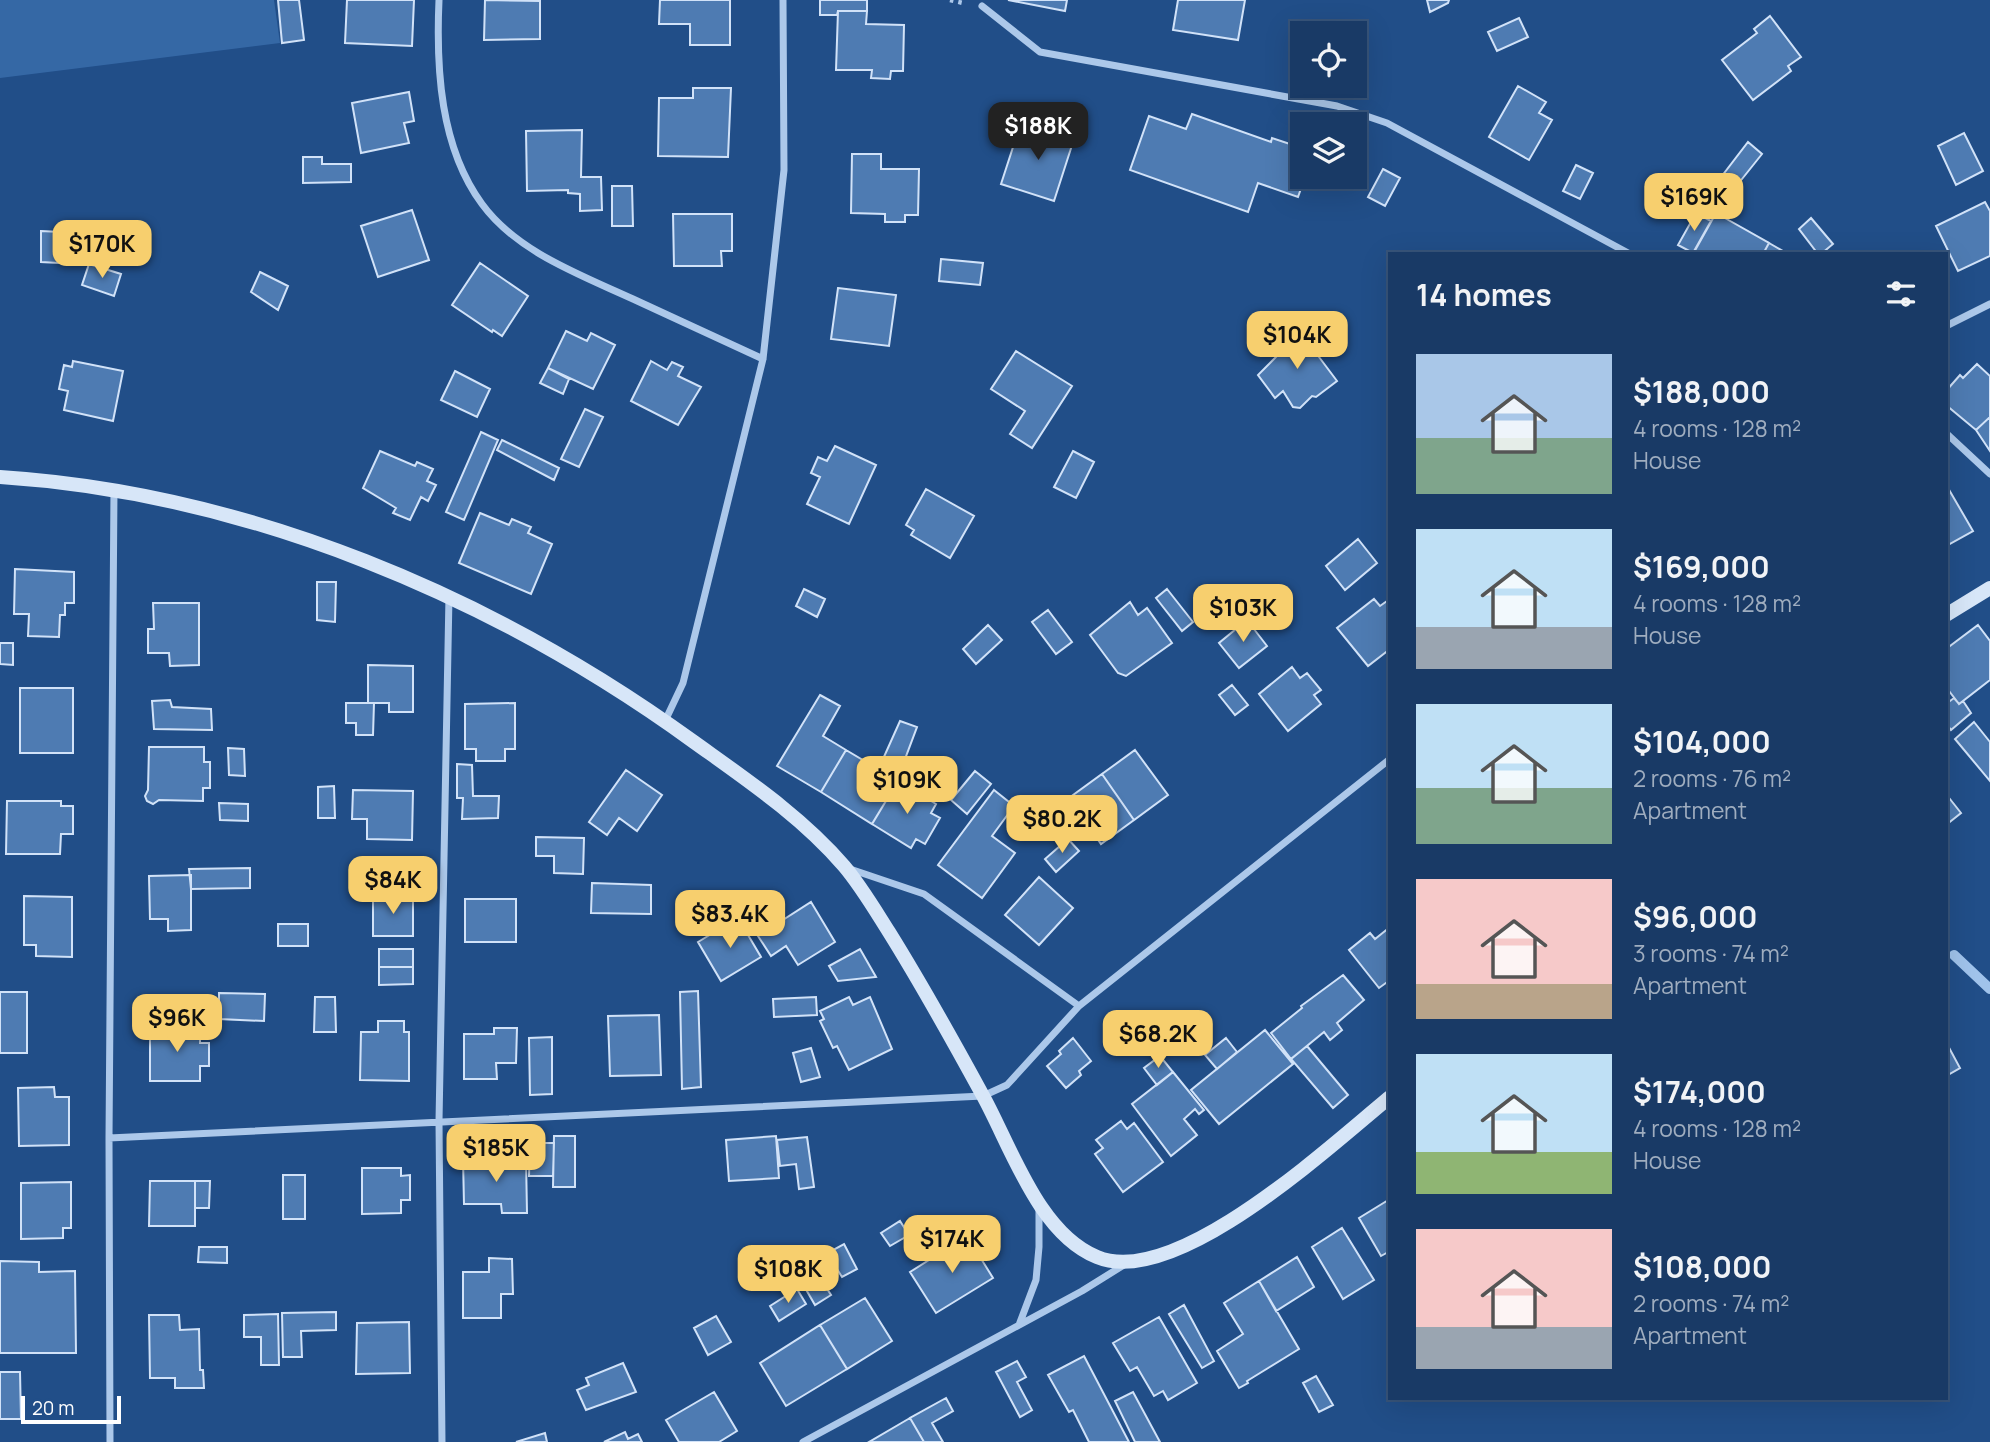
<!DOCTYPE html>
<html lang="en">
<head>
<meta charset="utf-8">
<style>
	:root { --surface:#193a66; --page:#26456f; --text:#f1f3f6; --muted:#9fadbf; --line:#37547a; --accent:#f7cf6e }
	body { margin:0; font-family:Manrope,sans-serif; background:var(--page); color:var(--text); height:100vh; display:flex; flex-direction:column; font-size:26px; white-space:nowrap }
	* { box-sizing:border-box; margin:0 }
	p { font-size:23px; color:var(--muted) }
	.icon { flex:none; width:38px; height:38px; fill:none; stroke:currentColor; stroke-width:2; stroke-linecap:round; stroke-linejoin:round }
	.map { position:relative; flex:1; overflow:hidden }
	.side { position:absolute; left:1388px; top:252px; width:560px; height:1148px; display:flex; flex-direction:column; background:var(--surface); border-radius:0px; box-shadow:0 7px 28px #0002,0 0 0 2px var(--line) }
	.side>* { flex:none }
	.fabs { position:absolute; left:1290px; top:21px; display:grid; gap:14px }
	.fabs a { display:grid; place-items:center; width:77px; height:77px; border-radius:0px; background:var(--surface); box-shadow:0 7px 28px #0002,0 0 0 2px var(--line); font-size:35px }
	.scale { position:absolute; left:21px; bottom:18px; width:100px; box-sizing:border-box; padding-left:7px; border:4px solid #fff; border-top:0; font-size:19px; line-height:24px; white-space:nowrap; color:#fff; -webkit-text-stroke:5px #214e88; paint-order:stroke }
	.price { position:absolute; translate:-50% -60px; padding:0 16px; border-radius:14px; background:var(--accent); color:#111; font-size:23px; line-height:46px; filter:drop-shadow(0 2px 4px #0008) }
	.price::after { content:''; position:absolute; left:50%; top:42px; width:21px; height:16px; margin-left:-10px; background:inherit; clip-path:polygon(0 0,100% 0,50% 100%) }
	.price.active { background:#222; color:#fff }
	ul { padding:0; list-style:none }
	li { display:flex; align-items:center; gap:21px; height:175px; padding:0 28px }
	li span { display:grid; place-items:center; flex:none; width:196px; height:140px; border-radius:0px; color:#555 }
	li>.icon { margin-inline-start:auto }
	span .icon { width:84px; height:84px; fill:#fffc; stroke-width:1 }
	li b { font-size:30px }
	h2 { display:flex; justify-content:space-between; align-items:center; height:84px; padding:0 28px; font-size:30px }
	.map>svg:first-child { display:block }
</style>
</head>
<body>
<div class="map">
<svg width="1990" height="1442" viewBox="0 0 1990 1442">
	<rect width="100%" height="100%" fill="#214e88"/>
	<path fill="#3568a5" d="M0,0H274L280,43L0,78Z"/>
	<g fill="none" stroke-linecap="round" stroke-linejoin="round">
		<path stroke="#a0c3eb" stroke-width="10" d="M1954,955L1990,989"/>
	</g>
	<path fill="#4e7bb2" stroke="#d1e2f8" stroke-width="2" d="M278,0H299L304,40L282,43Z
		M347,0H414L412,46L345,43Z
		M485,0L540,1V39L484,40Z
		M660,0H730V45H690V24H659Z
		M820,0H867V11H838L837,15H820Z
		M1008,0H1067L1065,11Z
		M1178,0H1245L1238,40L1173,30Z
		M1427,0H1449L1448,3L1430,12Z
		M838,11H867L866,24L904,25L903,71H891L890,79L871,78L872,70H836Z
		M1770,16L1801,57L1788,66L1791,71L1753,100L1722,60L1757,33L1754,29Z
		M1519,18L1528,37L1497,51L1488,32Z
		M1518,86L1546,102L1539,113L1552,120L1529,160L1489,137Z
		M693,88H731L728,157L658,156L659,98H693Z
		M409,92L414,121L404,123L409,143L361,153L352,103Z
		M1192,114L1271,142L1272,138L1302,148V177H1305L1298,197L1258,183L1248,212L1130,170L1149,116L1186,129Z
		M1026,124L1074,139L1054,201L1001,184L1016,138L1020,140Z
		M582,130L581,177H601L602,210L580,211V194L568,193V190L527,191L526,131Z
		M1964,133L1983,171L1956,185L1938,146Z
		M1748,142L1762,154L1726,199L1712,189Z
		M852,154H881V169H919L918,215H905V222H885V214L851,213Z
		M303,157H322V164H351V182L303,183Z
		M1576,165L1593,173L1580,199L1563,191Z
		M1383,169L1400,178L1385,206L1368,197Z
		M612,186H632L633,226H612Z
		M1985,202L1990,211V256L1958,271L1936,226Z
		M412,210L429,260L378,277L361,226Z
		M1696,213L1711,221L1693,253L1678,245Z
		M1716,213L1769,243L1763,254H1693Z
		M673,214H732V251H721L722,266H674Z
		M1811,218L1833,244L1821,254H1818L1799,229Z
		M41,231L60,232L59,263L41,262Z
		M60,235H77V240L80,242L77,243V263H59Z
		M1769,243L1788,254H1763Z
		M941,259L983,263L980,285L939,281Z
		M480,263L528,296L502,336L493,330L492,332L452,305Z
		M89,264L121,274L114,296L82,285Z
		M260,272L288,286L278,310L251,292Z
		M838,288L896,295L889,346L831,339Z
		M1295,325L1337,381L1316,397L1312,396L1300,408L1293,407L1283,391L1275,398L1258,375L1284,349L1277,339Z
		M566,331L587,341L591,333L615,345L593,389L548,368Z
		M1016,351L1072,386L1032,448L1010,434L1025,411L991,389Z
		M73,361L123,371L113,421L64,410L68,391L59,389L64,365L72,367Z
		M651,361L667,370L672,362L683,367L678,376L701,387L678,425L631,401Z
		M1977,364L1990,376V417L1976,430L1946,405V391L1960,375L1963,378Z
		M548,368L569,379L563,394L540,383Z
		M455,371L490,389L477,417L441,400Z
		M585,409L603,417L579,467L561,459Z
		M1990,417V451L1976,430Z
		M481,432L498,440L464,520L446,512Z
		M502,440L559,468L554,480L497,450Z
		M835,446L876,465L849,524L807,504L820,477L811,473L818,457L827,461Z
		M380,451L415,466L417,462L433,469L427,481L436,485L428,501L421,497L410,520L393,513L396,508L363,488Z
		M1073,451L1094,462L1076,498L1054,487Z
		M1948,488L1973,531L1946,546V489Z
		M926,489L974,516L950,558L911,535L914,530L906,525Z
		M480,513L509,525L512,519L531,527L528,533L552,544L531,594L459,563Z
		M1358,539L1377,563L1345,590L1326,566Z
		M15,569L74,572V603H65V615H60L59,637L28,636L29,614H14Z
		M317,582H336L335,622L317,620Z
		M804,589L825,599L817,617L796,606Z
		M1167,589L1193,622L1182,631L1156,598Z
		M1374,599L1380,606L1387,601L1390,604V649L1368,666L1337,628Z
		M1130,602L1138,615L1147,608L1172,643L1126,676L1118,673L1090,635Z
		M153,603H199V665L170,666L169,653H148V629H154Z
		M1048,610L1072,642L1056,654L1032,622Z
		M1247,620L1267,646L1239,668L1219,643Z
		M988,625L1002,640L976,664L963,649Z
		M1978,625L1990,641V680L1959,704L1946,687V649Z
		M0,643H13V665L0,664Z
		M368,665L413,666V712H389V703H368Z
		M1292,667L1300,678L1307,673L1321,690L1314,695L1321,704L1288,731L1259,694Z
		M1232,685L1248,705L1235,715L1219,695Z
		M20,688H73V753H20Z
		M820,695L840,706L823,736L846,750L821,792L777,766Z
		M1954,698L1959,704L1963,701L1971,713L1951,730L1946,723V704Z
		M170,700L172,707L211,709L212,730L154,729L152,701Z
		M346,703H374L373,735H356V723H346Z
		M515,703V749H505V761H476V749H465V704Z
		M900,721L917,727L902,767L883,759Z
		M1974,722L1990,742V781L1955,739Z
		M149,747H204V762H210V788H203V801L159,800L153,804L147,801L145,796L148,790Z
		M228,748L244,749L245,776L229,775Z
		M846,750L898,781L872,824L821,792Z
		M1135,750L1168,795L1134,820L1102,774Z
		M457,764L472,765L473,796H499L498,818L462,819L463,798H457Z
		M626,770L662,795L637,831L619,818L607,835L589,822Z
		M975,771L991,784L967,814L951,800Z
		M1102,774L1134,820L1101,844L1069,798Z
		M898,781L936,804L931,813L940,818L925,844L916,839L911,848L872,824Z
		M334,786L335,818H318V787Z
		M353,790L413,791L412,840L367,839V819H352Z
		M994,790L1014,806L992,836L1015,853L982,898L938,865Z
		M1946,794L1961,813L1946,825Z
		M7,801H61V806H73V834H61L60,854H6Z
		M219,803L248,804V821L220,820Z
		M536,837L584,838L583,874L554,873V856H536Z
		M1068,839L1079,851L1056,872L1045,859Z
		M250,868V888L191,889L189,869Z
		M191,875V930L168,931V919H150L149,876Z
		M1039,877L1073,908L1039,945L1005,915Z
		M592,883L651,885V914L591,913Z
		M373,895L413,896V936H373Z
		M24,896L72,897V957L36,956V945H24Z
		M465,899H516V942H465Z
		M811,902L835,942L798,965L786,946L771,956L758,936Z
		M738,918L761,957L721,981L698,942Z
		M278,924H308V946H278Z
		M1390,927V980L1379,988L1349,950L1370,933L1375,939Z
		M379,949H413V967H379Z
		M860,949L876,977L838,981L829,966Z
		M379,967H413V984L379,985Z
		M1343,975L1364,1000L1337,1023L1342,1030L1330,1040L1324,1032L1291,1059L1271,1033L1302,1008L1301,1006Z
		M698,991L701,1087L682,1089L680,992Z
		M0,992H27V1053H0Z
		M219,993L265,994L264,1021L219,1019Z
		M315,997H335L336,1032H314Z
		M816,997L817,1015L774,1017L773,999Z
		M849,997L853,1005L870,997L892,1049L849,1070L837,1046L833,1048L820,1021L824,1019L820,1011Z
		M659,1015L661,1075L610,1076L608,1016Z
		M378,1021H404V1032H409V1081L360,1080L361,1032H378Z
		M150,1027L200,1028V1043H209V1066H200V1081H150Z
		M494,1028H517L516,1063H496L497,1079H464V1034H494Z
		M1265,1030L1293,1064L1219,1124L1191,1090Z
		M552,1037V1094L530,1095L529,1038Z
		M1073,1038L1091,1061L1079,1071L1081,1075L1066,1088L1047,1066L1061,1054L1059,1051Z
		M1226,1038L1237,1052L1217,1069L1205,1055Z
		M1946,1042L1960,1068L1946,1076Z
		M1307,1046L1348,1095L1333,1108L1291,1059Z
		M811,1048L820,1077L801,1082L793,1053Z
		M1160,1056L1173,1072L1157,1085L1144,1068Z
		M1173,1072L1204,1110L1199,1114L1195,1109L1184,1119L1197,1135L1171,1156L1132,1104Z
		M54,1087L55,1097H69V1145L19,1146L18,1088Z
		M1121,1121L1127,1129L1134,1123L1163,1162L1123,1192L1095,1154L1103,1148L1096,1140Z
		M554,1136H575V1187H553Z
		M776,1136L779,1178L729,1181L726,1140Z
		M807,1137L814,1187L799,1189L796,1164L780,1166L777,1140Z
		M530,1143H554L553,1176H529Z
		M463,1159H526L527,1213H502L501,1204H464Z
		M362,1168H401V1176L410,1175V1200H401V1213L362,1214Z
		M283,1175H305V1219H283Z
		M150,1181H195V1226H149Z
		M195,1181H210L209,1208H195Z
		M71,1182V1228H63V1238L21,1239V1183Z
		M1390,1199V1251L1381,1256L1359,1218Z
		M900,1221L909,1235L890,1246L881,1233Z
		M1342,1228L1374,1280L1343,1299L1312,1247Z
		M967,1236L993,1278L936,1313L910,1272Z
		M844,1244L857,1269L842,1277L837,1269L833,1271L824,1255Z
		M199,1247H227V1263L198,1262Z
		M1297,1257L1314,1287L1276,1311L1259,1281Z
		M489,1258L512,1259L513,1294H501V1318H463V1272H489Z
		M0,1261L39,1262V1272L75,1271L76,1353H0Z
		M815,1270L831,1295L815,1305L800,1279Z
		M1259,1281L1299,1349L1247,1381L1248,1383L1239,1388L1217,1351L1243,1334L1224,1303Z
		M797,1289L806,1304L779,1321L770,1306Z
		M865,1298L892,1341L847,1369L820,1325Z
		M1184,1305L1214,1361L1202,1368L1169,1314Z
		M336,1312V1330L301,1331L302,1357H283L282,1313Z
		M278,1314L279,1365H261V1337H244V1315Z
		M149,1315H179L180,1330L199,1329L200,1370H203L204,1388H175V1378H150Z
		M716,1316L731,1342L708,1355L694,1328Z
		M1159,1317L1197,1383L1168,1400L1163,1391L1154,1396L1137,1367L1130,1371L1113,1343Z
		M409,1322L410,1373L356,1374L357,1323Z
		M820,1325L847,1369L786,1406L760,1363Z
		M1084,1356L1129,1442H1089L1073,1410L1069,1412L1048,1375Z
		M1017,1361L1026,1377L1017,1382L1032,1410L1020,1417L996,1372Z
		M623,1363L636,1392L586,1410L577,1390L589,1385L586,1378Z
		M0,1372H20L21,1419H0Z
		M1316,1376L1333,1405L1319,1412L1303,1383Z
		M714,1392L737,1431L719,1442H679L666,1420Z
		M1133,1392L1160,1442H1135L1115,1401Z
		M946,1398L953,1411L932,1423L943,1442H924L910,1418Z
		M910,1418L924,1442H869Z
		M625,1432L628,1439L638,1434L642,1442H604Z
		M545,1433L547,1442H516Z"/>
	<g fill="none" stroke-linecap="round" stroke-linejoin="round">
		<path stroke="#acc8ea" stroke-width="4.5" stroke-dasharray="3.5 5" stroke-linecap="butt" d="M950,0L963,3"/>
		<path stroke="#acc8ea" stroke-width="7" d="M439,0C436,68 440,147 482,204C517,252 581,275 633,299C676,319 720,339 763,359
			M982,6L1040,52L1337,106L1387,123L1630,254
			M1946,326L1990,304
			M1946,433L1990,474
			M665,721L683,683L763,359L784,170L783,0
			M850,869L924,894L1079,1006
			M109,1138L114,490
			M1019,1325L1036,1280L1039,1247V1208
			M110,1442L109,1138L983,1096L1007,1085L1079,1006L1390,759
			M442,1442L439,1121L449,596
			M803,1442L1082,1291L1127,1263"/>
		<path stroke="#d7e6f8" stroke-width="14" d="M0,477C249,493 494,597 694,742C747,780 802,817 844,866C861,886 875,910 889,932C922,985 952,1039 982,1094C1011,1146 1038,1233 1097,1257C1176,1290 1331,1145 1390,1097
			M1946,615L1990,588"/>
	</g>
</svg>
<div class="fabs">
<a><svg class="icon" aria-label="locate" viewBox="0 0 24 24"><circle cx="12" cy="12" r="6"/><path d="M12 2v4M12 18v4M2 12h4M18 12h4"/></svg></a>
<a><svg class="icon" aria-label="layers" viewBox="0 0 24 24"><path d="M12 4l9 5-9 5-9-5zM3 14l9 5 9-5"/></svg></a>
</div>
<div class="scale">20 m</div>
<b class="price active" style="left:1038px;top:162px">$188K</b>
<b class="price" style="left:1694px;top:233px">$169K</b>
<b class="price" style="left:102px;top:280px">$170K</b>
<b class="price" style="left:1297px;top:371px">$104K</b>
<b class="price" style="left:1243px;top:644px">$103K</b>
<b class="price" style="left:907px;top:816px">$109K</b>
<b class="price" style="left:1062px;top:855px">$80.2K</b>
<b class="price" style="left:393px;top:916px">$84K</b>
<b class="price" style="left:730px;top:950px">$83.4K</b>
<b class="price" style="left:177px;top:1054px">$96K</b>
<b class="price" style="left:1158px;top:1070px">$68.2K</b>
<b class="price" style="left:496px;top:1184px">$185K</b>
<b class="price" style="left:952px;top:1275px">$174K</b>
<b class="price" style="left:788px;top:1305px">$108K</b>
<section class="side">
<h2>14 homes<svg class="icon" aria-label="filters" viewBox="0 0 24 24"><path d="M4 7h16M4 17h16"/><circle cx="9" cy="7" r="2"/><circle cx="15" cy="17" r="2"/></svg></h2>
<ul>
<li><span style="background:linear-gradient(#a9c7e8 60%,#7fa58c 0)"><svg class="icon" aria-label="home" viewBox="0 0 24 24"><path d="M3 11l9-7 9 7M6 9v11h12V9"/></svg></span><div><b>$188,000</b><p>4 rooms · 128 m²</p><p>House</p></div></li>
<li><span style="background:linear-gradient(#bfe0f5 70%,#9aa5b1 0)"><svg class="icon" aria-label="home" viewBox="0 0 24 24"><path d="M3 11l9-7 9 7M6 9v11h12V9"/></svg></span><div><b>$169,000</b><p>4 rooms · 128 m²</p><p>House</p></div></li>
<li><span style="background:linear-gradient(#bfe0f5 60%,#7fa58c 0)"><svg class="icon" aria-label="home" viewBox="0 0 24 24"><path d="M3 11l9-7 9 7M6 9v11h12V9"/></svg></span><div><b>$104,000</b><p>2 rooms · 76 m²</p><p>Apartment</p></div></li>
<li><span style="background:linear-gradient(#f6c9c9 75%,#b9a48a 0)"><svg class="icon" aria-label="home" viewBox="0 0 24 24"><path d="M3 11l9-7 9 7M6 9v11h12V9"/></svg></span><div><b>$96,000</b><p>3 rooms · 74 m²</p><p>Apartment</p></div></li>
<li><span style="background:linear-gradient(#bfe0f5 70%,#8fb573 0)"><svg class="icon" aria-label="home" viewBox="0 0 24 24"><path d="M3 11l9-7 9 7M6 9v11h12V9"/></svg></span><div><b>$174,000</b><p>4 rooms · 128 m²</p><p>House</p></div></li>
<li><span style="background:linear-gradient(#f6c9c9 70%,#9aa5b1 0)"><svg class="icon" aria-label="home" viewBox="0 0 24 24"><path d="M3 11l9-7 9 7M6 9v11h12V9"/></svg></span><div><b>$108,000</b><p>2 rooms · 74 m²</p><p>Apartment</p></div></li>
</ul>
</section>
</div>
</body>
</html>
